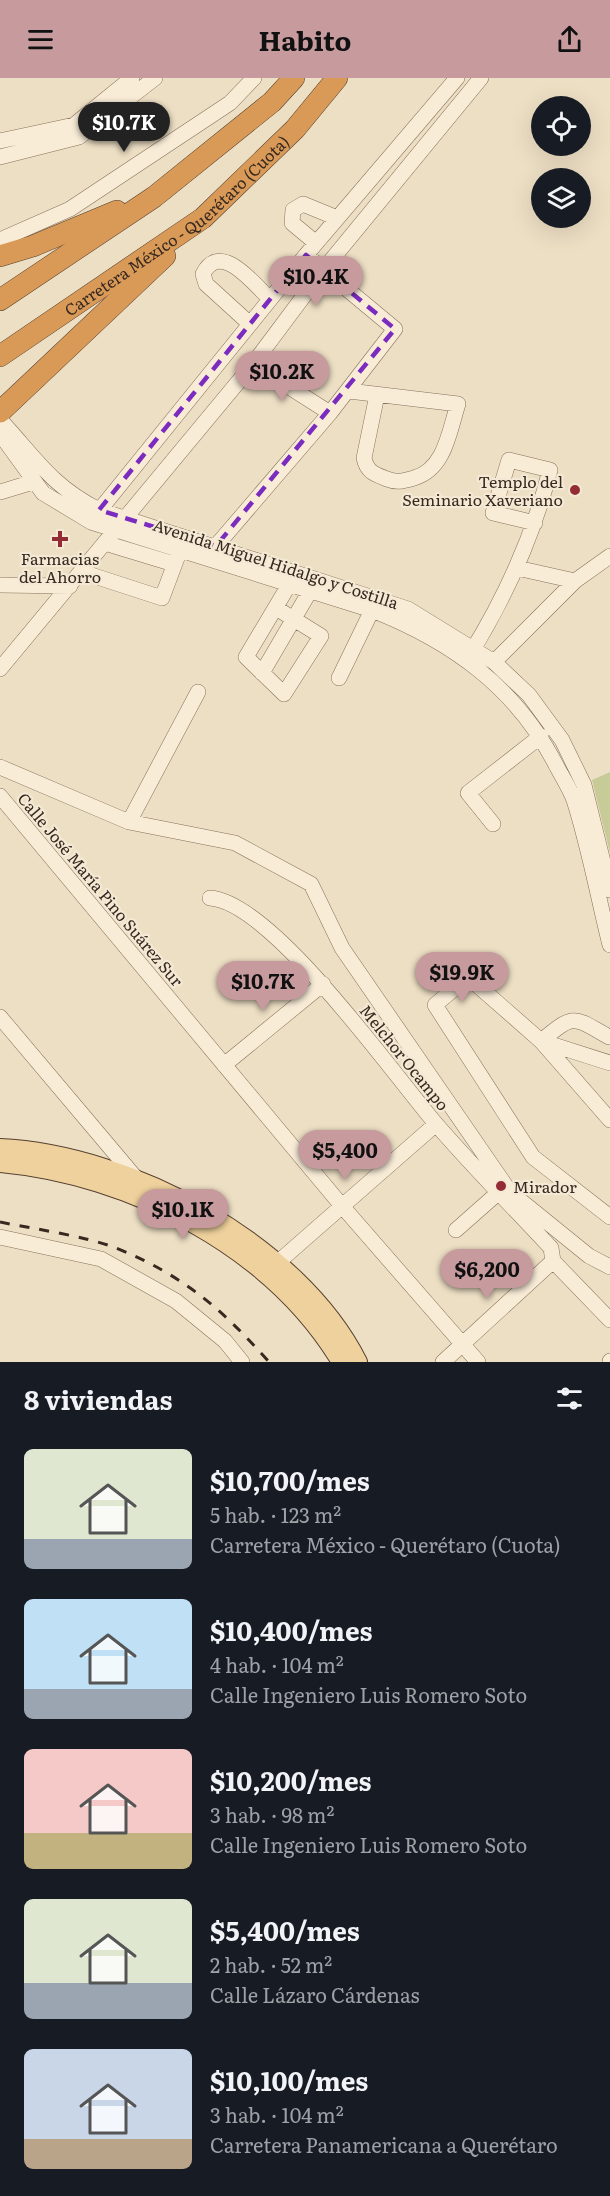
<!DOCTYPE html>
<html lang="es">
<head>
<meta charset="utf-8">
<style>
	:root { --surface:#171b24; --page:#242831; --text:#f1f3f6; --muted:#9ea1a6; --accent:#c79a9e }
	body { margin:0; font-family:Literata,serif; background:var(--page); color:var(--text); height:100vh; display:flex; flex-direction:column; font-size:22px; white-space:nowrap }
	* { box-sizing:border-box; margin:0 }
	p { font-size:20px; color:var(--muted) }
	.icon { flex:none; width:33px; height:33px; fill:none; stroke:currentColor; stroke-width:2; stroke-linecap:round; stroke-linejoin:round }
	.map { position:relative; height:1284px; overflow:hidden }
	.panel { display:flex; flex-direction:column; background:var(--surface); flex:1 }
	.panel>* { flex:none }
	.buttons { position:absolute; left:531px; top:18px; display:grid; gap:12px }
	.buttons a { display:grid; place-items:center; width:60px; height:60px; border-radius:50%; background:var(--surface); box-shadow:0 6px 24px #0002; font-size:30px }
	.price { position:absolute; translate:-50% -51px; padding:0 14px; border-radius:21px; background:var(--accent); color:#111; font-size:20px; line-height:39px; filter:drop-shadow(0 2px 3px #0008) }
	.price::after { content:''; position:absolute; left:50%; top:36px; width:18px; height:14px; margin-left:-9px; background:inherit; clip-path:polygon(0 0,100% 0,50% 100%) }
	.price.active { background:#222; color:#fff }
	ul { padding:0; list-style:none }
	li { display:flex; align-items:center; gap:18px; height:150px; padding:0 24px }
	li span { display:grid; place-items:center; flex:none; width:168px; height:120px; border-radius:9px; color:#555 }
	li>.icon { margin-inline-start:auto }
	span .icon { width:72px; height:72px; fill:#fffc; stroke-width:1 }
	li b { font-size:26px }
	h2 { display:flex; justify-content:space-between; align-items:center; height:72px; padding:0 24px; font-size:26px }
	header { display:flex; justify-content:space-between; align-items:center; height:78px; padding:0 24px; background:var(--accent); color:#111; font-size:27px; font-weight:700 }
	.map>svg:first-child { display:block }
</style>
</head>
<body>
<header><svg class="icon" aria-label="menu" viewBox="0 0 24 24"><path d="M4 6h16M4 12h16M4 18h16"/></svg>Habito<svg class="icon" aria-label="share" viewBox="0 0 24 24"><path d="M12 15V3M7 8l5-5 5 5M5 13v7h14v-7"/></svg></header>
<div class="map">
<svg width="610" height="1284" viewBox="0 0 610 1284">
	<rect width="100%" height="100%" fill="#eddfc4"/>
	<path fill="#c7cb98" d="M610,694V775L592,702Z"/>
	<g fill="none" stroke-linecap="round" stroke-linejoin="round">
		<g stroke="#87705b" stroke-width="16">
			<path id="minor" d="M0,63L74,47L132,0
				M0,79L79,59L155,0
				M0,162L70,131L230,25L254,0
				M316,165L292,145L293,132L303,126L337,140
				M250,246L206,206L203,196C220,162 253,205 270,221
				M253,286L330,335
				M349,313L458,326C449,354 445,391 414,400C403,403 397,405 387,401C374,396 367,394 364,380L377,317
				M3,345C37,382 52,408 99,432L408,531L494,584L529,617L562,662L584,707L610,812
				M0,347L6,364L43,415L91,444L372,532C453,564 517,610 557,689C563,700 570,711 574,722C589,769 598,819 610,867
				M0,414L33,404
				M94,439L306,177L457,0
				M105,465L174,486
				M216,468L330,335L395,251L306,177
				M517,490L575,503
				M82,494L162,520L180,472
				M0,507L70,508
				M276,530L321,558L284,616L246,579L293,500
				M469,578C505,520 533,459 550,392L509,382L493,435L535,445
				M494,584L575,503L610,478
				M0,591L253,286L324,191L481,0
				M262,595L310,513
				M339,600L372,532
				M0,689L129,744L235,765L311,806L342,870L510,1114L589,1178L610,1189
				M0,718L342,1128L478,1284
				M129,744L198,614
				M493,746L468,715L541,658
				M210,820C272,824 393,996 436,1046C473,1089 513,1129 551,1170L553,1183
				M0,939L135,1099
				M541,963C575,935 572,938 609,959
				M541,963L610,985
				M224,987L323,906
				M610,1042L541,963L468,899L435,927L533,1079L610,1139
				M456,1152L499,1114
				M0,1159L101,1181L176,1223L225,1263L242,1284
				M553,1183L610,1242
				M276,1186L436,1046
				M443,1284L553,1183
				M610,1284V1283"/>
		</g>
		<g stroke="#553f2f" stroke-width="20">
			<path id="major" d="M0,1070C130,1076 298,1165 358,1284
				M0,1085C131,1097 272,1169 341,1284"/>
		</g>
		<g stroke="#553f2f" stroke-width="22">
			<g id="highway">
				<path d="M0,178L33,168L117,133"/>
				<path d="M0,222L154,119L272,24L294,0"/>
				<path id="s1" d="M0,278L203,140L295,51L337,0"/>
				<path d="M0,334L165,178"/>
			</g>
		</g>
		<use href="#minor" stroke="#f8ecd7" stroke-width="15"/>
		<use href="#major" stroke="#efd19d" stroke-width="18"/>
		<use href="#highway" stroke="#d99a58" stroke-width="21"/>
		<path stroke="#37291f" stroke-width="3" stroke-dasharray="10 10" stroke-linecap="butt" d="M0,1144C34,1151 85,1158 116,1170C183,1197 222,1231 269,1284"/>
	</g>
	<path fill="none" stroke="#7b2cbf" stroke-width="4.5" stroke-dasharray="12 8" stroke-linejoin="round" d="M306,177L395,251L216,468L99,432Z"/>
	<g fill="#942d33" stroke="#f4e9d4" stroke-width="2">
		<circle cx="575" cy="412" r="6"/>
		<path d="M57 452h6v6h6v6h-6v6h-6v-6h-6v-6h6z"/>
		<circle cx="501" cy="1108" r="6"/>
	</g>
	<g text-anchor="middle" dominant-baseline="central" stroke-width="4.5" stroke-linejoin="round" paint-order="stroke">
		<g font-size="16" fill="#37291f" stroke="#f4e9d4">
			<text stroke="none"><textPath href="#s1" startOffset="220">Carretera México - Querétaro (Cuota)</textPath></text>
			<text transform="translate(276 485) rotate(18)">Avenida Miguel Hidalgo y Costilla</text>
			<text transform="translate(101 811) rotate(50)">Calle José María Pino Suárez Sur</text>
			<text transform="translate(405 979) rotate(51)">Melchor Ocampo</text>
		</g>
		<g font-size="16" fill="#37291f" stroke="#f4e9d4" text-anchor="end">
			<text x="563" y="403">Templo del<tspan x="563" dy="18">Seminario Xaveriano</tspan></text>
			<text x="60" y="480" text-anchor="middle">Farmacias<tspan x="60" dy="18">del Ahorro</tspan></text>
			<text x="513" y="1108" text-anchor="start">Mirador</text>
		</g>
	</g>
</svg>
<div class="buttons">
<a><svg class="icon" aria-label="locate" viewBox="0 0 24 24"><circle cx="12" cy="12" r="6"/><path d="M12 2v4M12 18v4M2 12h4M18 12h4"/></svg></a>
<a><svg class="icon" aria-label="layers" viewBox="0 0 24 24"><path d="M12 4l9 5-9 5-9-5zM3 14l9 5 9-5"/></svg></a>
</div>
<b class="price active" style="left:124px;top:75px">$10.7K</b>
<b class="price" style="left:316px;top:229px">$10.4K</b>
<b class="price" style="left:282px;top:324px">$10.2K</b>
<b class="price" style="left:462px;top:925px">$19.9K</b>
<b class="price" style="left:263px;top:934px">$10.7K</b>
<b class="price" style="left:345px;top:1103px">$5,400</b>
<b class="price" style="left:183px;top:1162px">$10.1K</b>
<b class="price" style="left:487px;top:1222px">$6,200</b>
</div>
<section class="panel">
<h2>8 viviendas<svg class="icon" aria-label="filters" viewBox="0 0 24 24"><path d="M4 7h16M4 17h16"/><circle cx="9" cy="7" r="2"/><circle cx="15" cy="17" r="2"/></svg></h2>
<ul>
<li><span style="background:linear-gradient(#dfe7d0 75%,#9aa5b1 0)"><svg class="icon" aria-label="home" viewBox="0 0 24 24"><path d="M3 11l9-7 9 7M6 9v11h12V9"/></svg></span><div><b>$10,700/mes</b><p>5 hab. · 123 m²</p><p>Carretera México - Querétaro (Cuota)</p></div></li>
<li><span style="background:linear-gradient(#bfe0f5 75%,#9aa5b1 0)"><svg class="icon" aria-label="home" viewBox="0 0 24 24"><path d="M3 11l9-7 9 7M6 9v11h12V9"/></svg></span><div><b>$10,400/mes</b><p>4 hab. · 104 m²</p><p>Calle Ingeniero Luis Romero Soto</p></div></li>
<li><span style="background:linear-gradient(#f6c9c9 70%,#c2b280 0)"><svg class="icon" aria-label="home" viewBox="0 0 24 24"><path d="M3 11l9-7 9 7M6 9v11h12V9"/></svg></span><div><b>$10,200/mes</b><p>3 hab. · 98 m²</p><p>Calle Ingeniero Luis Romero Soto</p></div></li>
<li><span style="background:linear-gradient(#dfe7d0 70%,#9aa5b1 0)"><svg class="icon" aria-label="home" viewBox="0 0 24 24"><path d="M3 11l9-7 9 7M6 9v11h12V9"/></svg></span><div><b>$5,400/mes</b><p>2 hab. · 52 m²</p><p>Calle Lázaro Cárdenas</p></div></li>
<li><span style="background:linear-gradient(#c9d6e8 75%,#b9a48a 0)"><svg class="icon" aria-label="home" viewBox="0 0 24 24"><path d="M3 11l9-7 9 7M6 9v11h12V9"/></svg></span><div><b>$10,100/mes</b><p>3 hab. · 104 m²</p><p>Carretera Panamericana a Querétaro</p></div></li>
</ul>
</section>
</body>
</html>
